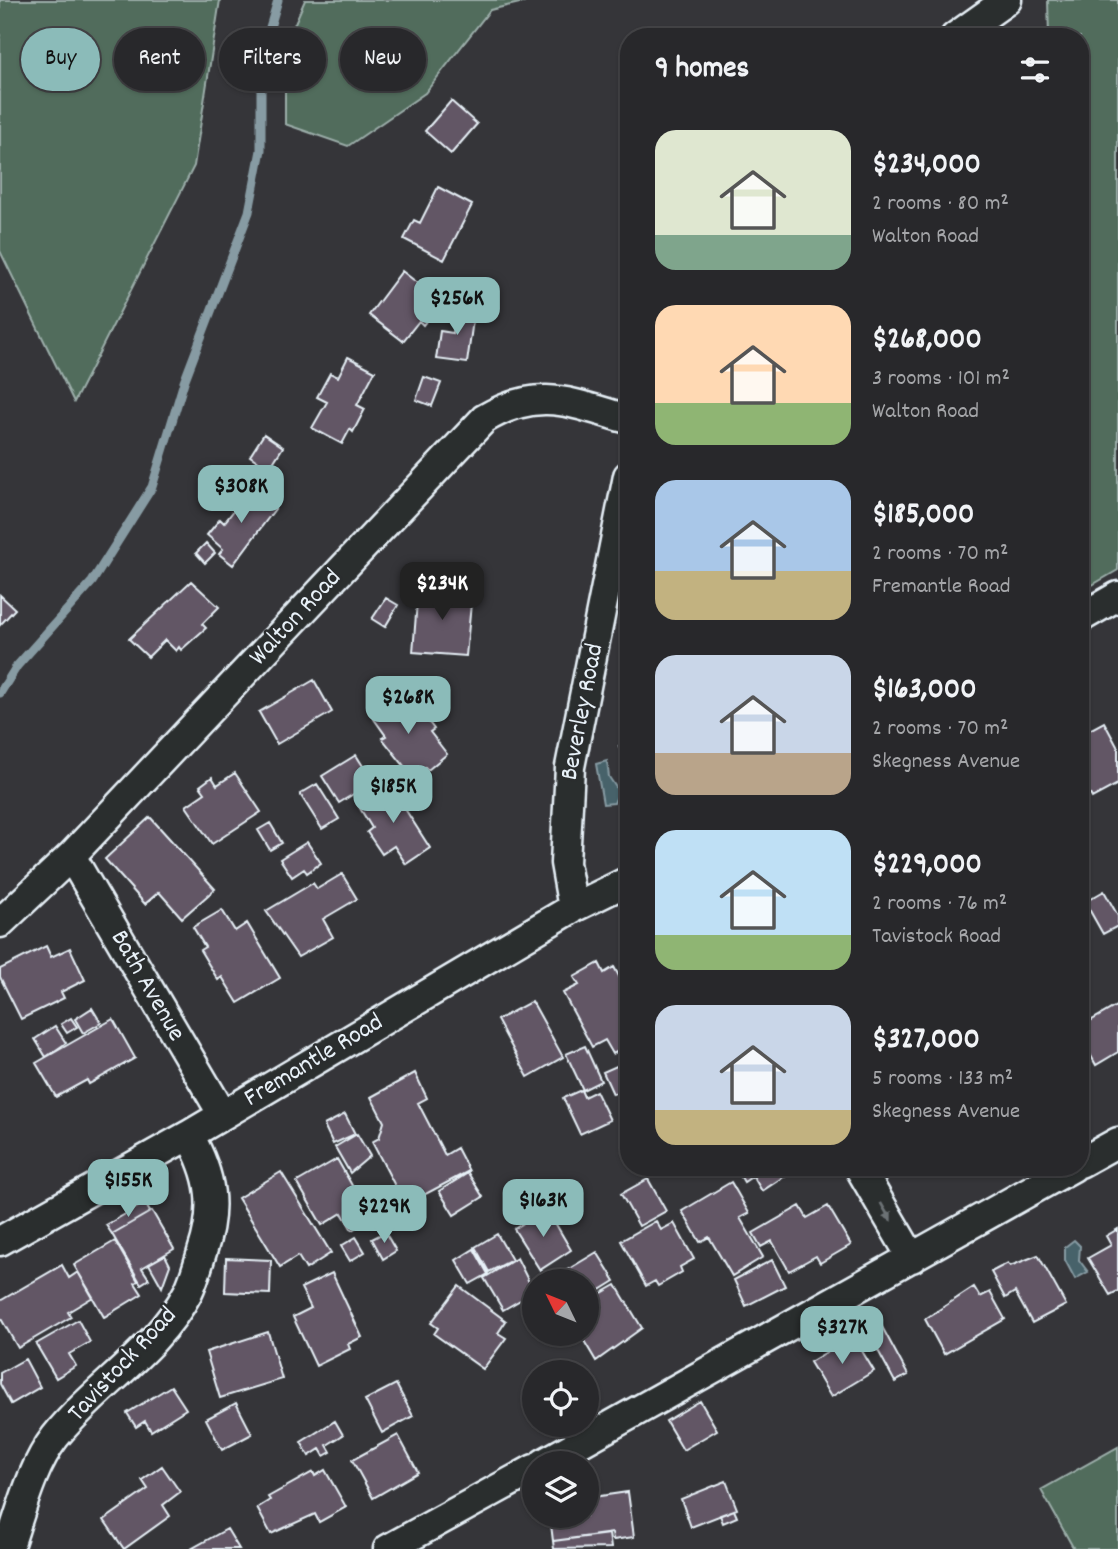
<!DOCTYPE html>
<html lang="en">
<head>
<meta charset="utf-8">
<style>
	:root { --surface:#28282b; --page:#343437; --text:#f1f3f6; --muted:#a5a6a9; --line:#444447; --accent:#8bbbb9 }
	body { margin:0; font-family:Dekko,sans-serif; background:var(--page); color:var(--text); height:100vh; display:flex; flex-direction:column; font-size:26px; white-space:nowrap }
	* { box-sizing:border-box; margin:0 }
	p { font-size:23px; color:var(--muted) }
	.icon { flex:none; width:38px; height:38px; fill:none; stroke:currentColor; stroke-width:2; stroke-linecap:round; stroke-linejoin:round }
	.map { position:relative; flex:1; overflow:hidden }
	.sheet { position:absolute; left:620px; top:28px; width:469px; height:1148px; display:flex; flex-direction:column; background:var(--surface); border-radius:28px; box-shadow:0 2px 5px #0004,0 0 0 2px var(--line) }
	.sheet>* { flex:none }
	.banner { position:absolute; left:21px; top:28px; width:494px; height:63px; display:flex; gap:14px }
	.needle { width:46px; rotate:313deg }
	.controls { position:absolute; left:522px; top:1269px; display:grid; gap:14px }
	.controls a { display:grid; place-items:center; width:77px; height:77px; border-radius:50%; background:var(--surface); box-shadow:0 2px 5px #0004,0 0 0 2px var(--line); font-size:35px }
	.price { position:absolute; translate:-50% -60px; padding:0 16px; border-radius:14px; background:var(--accent); color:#111; font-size:23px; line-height:46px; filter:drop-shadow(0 2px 4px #0008) }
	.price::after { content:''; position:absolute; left:50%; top:42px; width:21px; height:16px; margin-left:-10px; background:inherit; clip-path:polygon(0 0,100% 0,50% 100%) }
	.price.current { background:#222; color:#fff }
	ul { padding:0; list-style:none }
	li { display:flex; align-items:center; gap:21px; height:175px; padding:0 35px }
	li span { display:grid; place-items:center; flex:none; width:196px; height:140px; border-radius:21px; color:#555 }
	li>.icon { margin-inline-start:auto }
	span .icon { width:84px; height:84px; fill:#fffc; stroke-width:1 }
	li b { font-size:30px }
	h2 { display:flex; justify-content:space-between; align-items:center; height:84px; padding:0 35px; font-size:30px }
	.chip { padding:0 24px; border-radius:32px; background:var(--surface); box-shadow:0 2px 5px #0004,0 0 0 2px var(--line); font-size:24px; line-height:63px }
	.chip.current { background:var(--accent); color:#111 }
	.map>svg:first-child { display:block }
</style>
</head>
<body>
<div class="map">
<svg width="1118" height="1549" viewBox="0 0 1118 1549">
	<rect width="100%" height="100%" fill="#353539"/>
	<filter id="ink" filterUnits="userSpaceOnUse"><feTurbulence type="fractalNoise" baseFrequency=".0143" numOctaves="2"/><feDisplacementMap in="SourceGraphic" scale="14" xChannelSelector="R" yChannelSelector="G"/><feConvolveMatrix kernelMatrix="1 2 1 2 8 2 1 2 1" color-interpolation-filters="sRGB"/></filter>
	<g filter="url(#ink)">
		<path fill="#516c5c" stroke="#9caeaa" stroke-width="2" d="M0,0H220L194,166L74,402L0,251Z
			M305,0H532L490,10L425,93L348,146L285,124V46Z
			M1048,0H1118V570L1080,592V37H1049Z
			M1118,1447V1549H1074L1041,1490Z"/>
		<path fill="#46626a" stroke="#879ba3" stroke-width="2" d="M607,761L609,777L619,792L614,803L603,804L596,764Z
			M1074,1240L1080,1246L1079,1260L1088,1272L1075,1279L1065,1260V1247Z"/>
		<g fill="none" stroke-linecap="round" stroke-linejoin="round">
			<path stroke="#879ba3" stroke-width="9" d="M0,693L17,666L92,582L152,487L184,382L249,212L261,150V58L278,0"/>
		</g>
		<path fill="#625665" stroke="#e8f1f8" stroke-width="2" d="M451,101L477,124L451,154L425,131Z
			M438,187L472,205L444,260L404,239L414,220L420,223Z
			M402,271L437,298L431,306L435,310L423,325L419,321L403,341L369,315Z
			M458,304L475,306L467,363L436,359L440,331L453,333Z
			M348,357L375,371L357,405L365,409L353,432L350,429L342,444L312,428L327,402L317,397L330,373L338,377Z
			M424,377L441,383L432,406L416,400Z
			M264,434L283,447L269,469L250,456Z
			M247,486L275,509L233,565L219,554L223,549L207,535L220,519L224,523L238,505L234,502Z
			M206,543L215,553L205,563L196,553Z
			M191,581L219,607L202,624L206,628L181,650L179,647L176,651L165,640L148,657L129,639Z
			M418,589L472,593L466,656L413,652Z
			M0,595L15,609L0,625Z
			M386,598L398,605L385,627L372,619Z
			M314,680L332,712L277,744L259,712Z
			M389,695L406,716L417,707L434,729L430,732L447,754L428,770L425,767L413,777L382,738L386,736L369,712Z
			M628,698V718L620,701Z
			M1104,722L1118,748V784L1092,798L1080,774V735Z
			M628,743V773L619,746Z
			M356,755L373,782L339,803L322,776Z
			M235,773L261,812L212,844L186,806L205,793L200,786L212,777L217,785Z
			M317,784L339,819L322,829L300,794Z
			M389,784L430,848L406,864L394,846L382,854L367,832L372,828L358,805Z
			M150,817L215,889L182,918L159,892L145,904L105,859Z
			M270,823L282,843L270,850L258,830Z
			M307,842L321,863L307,873L304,869L292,877L280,859Z
			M342,874L357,899L323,919L333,937L298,957L266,911L313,883L317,889Z
			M1104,891L1118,916V926L1103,934L1085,902Z
			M222,910L235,931L247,923L280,978L238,1003L222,977L218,980L200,950L205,947L193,927Z
			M46,946L51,957L70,948L85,980L61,992L64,998L21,1019L0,977V969Z
			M599,963L604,973L614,967L628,993V1046L613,1054L605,1040L592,1047L563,993L579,985L574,977Z
			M532,1001L563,1057L528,1077L497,1020Z
			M1118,1005V1052L1096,1065L1080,1036V1027Z
			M92,1008L101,1023L83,1033L75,1019Z
			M71,1018L77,1027L67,1033L61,1024Z
			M113,1019L135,1058L89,1084L87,1080L56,1097L36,1063Z
			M55,1026L66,1043L46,1057L35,1039Z
			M585,1046L601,1081L583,1090L566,1054Z
			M621,1064L628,1087L613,1094L603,1072Z
			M415,1073L427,1098L418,1103L445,1155L457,1148L469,1171L405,1205L372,1142L379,1138L384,1122L371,1097Z
			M581,1090L584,1097L596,1091L610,1120L580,1134L563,1098Z
			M345,1114L355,1134L333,1144L324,1125Z
			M357,1134L370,1156L350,1173L335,1147Z
			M337,1159L371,1219L352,1230L342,1213L322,1225L297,1182Z
			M735,1167H793L794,1170L762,1191L753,1176L744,1182Z
			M281,1172L331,1253L306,1269L298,1256L280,1267L238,1198Z
			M468,1173L483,1197L454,1215L439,1191Z
			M648,1179L666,1211L639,1226L621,1194Z
			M731,1182L749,1213L740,1218L763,1257L732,1276L709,1237L700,1242L682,1211Z
			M391,1188L402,1208L377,1224L365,1204Z
			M145,1203L150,1212L112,1234L106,1225Z
			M800,1206L807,1218L828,1206L851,1245L820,1263L816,1256L789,1271L772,1241L761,1247L753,1233Z
			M547,1209L571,1250L540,1270L514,1229Z
			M152,1211L174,1249L142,1268L149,1279L141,1284L112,1234Z
			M656,1221L661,1230L674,1223L694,1259L680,1267L682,1272L658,1286L655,1281L646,1286L621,1241Z
			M1118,1229V1291L1110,1295L1088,1258L1111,1245L1106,1236Z
			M385,1232L396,1251L383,1259L372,1239Z
			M497,1234L512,1260L489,1272L475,1247Z
			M356,1237L365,1252L350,1261L341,1246Z
			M115,1241L138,1281L135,1283L142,1294L104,1317L74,1265Z
			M474,1249L488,1274L470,1284L456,1260Z
			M597,1252L615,1281L586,1299V1281H573L567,1270Z
			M165,1255L170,1265L162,1287L149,1264Z
			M1038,1255L1066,1305L1032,1323L1015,1292L1005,1298L991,1272L1008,1263L1010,1266Z
			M226,1258L271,1260L270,1294L225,1292Z
			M517,1258L534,1292L503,1310L484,1278Z
			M772,1260L785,1286L746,1306L734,1280Z
			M62,1265L69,1278L78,1272L93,1297L68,1312L71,1317L18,1348L0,1317V1301Z
			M332,1273L362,1337L348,1344L350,1349L316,1366L293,1317L311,1308L301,1288Z
			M616,1285L642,1328L596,1361L580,1334H586V1302Z
			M459,1286L506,1321L498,1333L506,1338L483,1369L434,1334L438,1328L431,1323Z
			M974,1287L980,1297L990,1292L1005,1319L944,1354L925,1319Z
			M874,1312L908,1375L895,1382L861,1319Z
			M78,1320L90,1342L69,1354L76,1366L56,1378L36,1344Z
			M268,1332L282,1379L220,1398L206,1352Z
			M853,1336L874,1371L831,1397L810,1362Z
			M25,1359L40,1387L11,1404L0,1384V1373Z
			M396,1384L413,1416L382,1433L365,1400Z
			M171,1386L186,1409L151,1431L145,1421L136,1427L127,1413Z
			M700,1401L717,1430L683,1450L666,1421Z
			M236,1403L252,1434L222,1450L206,1419Z
			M335,1421L343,1435L327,1445L331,1452L324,1456L320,1449L309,1456L301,1442Z
			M398,1435L418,1472L373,1498L352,1460Z
			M162,1466L180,1492L163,1505L170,1516L124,1549L104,1520L148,1489L142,1480Z
			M325,1470L346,1507L319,1522L315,1514L271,1534L257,1508L270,1500L268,1497L313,1472L315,1476Z
			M726,1481L737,1509L691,1527L681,1499Z
			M628,1492L634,1537L613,1540L612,1533L553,1541L550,1516H586V1498Z
			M734,1510L737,1517L723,1523L720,1515Z
			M227,1529L239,1549H191Z
			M609,1534L611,1548L554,1549L553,1541Z"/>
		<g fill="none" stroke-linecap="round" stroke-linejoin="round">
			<g stroke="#e8f1f8" stroke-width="33">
				<path id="minor" d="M955,37L1007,0
					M1080,618L1118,596
					M71,856L223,1115
					M573,908L565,863L570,767L628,476
					M0,923L71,856L484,419C539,386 571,403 628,419
					M1080,1163L1118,1142
					M859,1167L912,1258
					M0,1241L189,1135L573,908L628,881
					M544,1463L1073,1167
					M8,1549C21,1512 31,1468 55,1437C96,1386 157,1351 188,1292C194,1280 198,1265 202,1252C217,1207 212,1176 189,1135
					M388,1549L534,1469"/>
			</g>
			<use href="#minor" stroke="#2a2d2e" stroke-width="28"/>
		</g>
		<defs><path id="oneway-solid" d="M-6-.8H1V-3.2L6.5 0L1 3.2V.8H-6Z" transform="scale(1.75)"/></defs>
		<use fill="#6c7275" href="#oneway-solid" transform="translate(886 1212) rotate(60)"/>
	</g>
	<g text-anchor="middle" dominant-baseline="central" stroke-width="5" stroke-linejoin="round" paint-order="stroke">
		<g font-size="26" fill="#e8f1f8" stroke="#2a2d2e">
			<text transform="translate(296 618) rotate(-47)">Walton Road</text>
			<text transform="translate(583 712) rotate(-79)">Beverley Road</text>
			<text transform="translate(147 986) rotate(60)">Bath Avenue</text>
			<text transform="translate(314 1061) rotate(-31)">Fremantle Road</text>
			<text transform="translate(123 1365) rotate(-47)">Tavistock Road</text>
		</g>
	</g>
</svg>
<div class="controls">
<a><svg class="needle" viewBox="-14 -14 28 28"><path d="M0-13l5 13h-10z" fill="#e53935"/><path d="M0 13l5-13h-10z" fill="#a5a6a9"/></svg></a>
<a><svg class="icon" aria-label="locate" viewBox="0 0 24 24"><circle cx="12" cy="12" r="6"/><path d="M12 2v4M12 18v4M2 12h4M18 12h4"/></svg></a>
<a><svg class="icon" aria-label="layers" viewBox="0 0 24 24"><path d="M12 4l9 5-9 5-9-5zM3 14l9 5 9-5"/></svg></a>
</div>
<b class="price" style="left:457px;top:337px">$256K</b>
<b class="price" style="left:241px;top:525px">$308K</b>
<b class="price current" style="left:442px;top:622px">$234K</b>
<b class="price" style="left:408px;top:736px">$268K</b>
<b class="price" style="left:393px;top:825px">$185K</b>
<b class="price" style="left:128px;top:1219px">$155K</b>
<b class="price" style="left:543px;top:1239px">$163K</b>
<b class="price" style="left:384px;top:1245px">$229K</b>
<b class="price" style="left:842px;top:1366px">$327K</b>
<div class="banner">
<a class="chip current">Buy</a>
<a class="chip">Rent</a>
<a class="chip">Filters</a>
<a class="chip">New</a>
</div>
<section class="sheet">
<h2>9 homes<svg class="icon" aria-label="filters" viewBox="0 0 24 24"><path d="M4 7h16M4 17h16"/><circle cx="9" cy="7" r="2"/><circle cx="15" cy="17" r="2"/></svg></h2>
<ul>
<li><span style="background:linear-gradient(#dfe7d0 75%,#7fa58c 0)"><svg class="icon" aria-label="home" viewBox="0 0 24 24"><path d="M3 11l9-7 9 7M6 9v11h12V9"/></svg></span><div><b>$234,000</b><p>2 rooms · 80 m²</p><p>Walton Road</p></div></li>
<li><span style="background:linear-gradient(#ffd9b3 70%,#8fb573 0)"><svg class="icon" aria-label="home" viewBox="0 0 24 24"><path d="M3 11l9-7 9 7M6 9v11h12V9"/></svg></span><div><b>$268,000</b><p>3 rooms · 101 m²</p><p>Walton Road</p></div></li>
<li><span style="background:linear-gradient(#a9c7e8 65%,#c2b280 0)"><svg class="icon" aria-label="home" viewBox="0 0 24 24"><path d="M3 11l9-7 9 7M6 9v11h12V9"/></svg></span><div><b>$185,000</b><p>2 rooms · 70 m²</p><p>Fremantle Road</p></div></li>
<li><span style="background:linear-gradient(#c9d6e8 70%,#b9a48a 0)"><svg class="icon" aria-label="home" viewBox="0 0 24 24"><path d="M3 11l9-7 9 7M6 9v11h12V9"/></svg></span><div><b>$163,000</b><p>2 rooms · 70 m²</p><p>Skegness Avenue</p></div></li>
<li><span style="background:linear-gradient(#bfe0f5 75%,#8fb573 0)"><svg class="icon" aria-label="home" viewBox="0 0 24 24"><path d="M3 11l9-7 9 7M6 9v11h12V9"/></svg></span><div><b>$229,000</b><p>2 rooms · 76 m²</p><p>Tavistock Road</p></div></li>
<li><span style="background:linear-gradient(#c9d6e8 75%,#c2b280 0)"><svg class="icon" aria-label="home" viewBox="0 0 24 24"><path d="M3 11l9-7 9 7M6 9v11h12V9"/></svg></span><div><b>$327,000</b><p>5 rooms · 133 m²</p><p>Skegness Avenue</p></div></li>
</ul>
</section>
</div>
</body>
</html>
